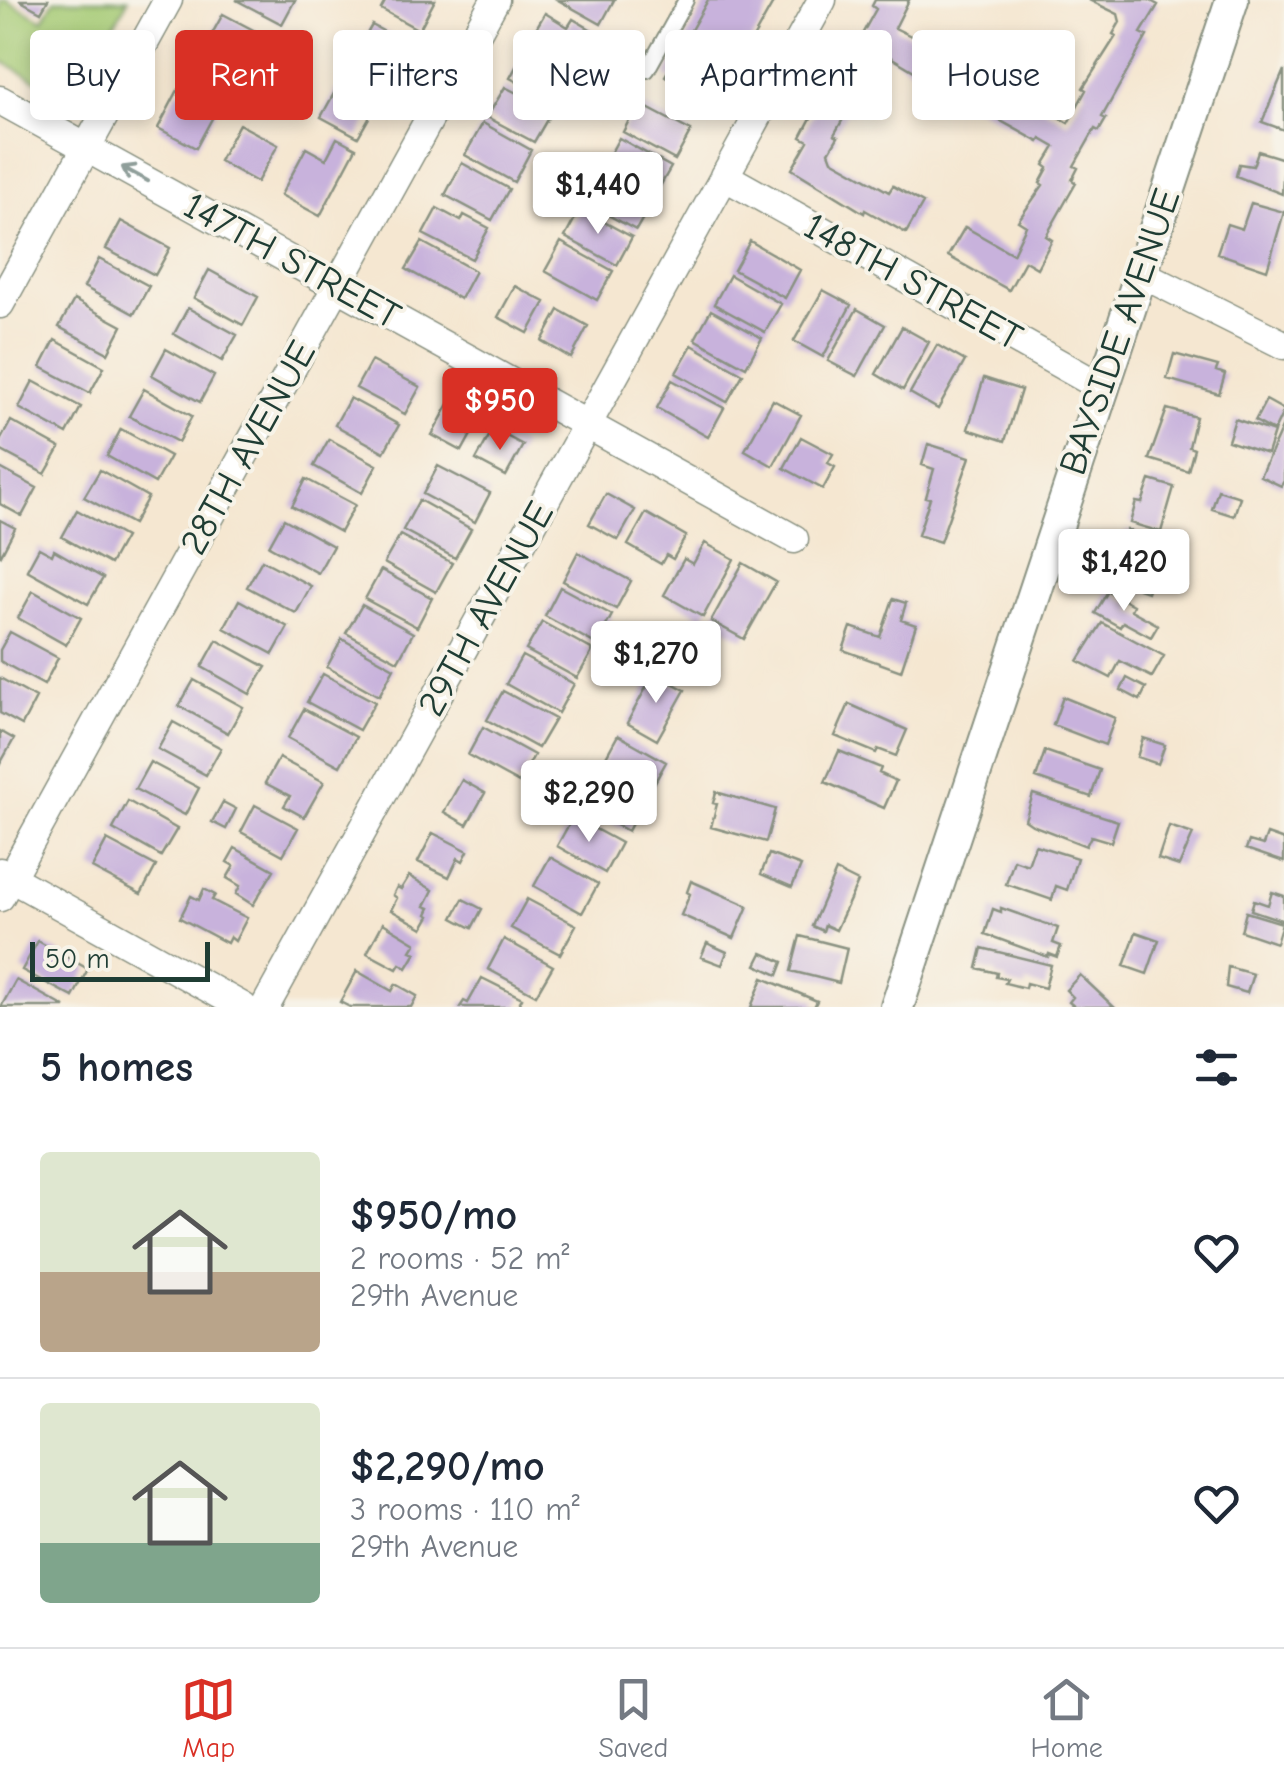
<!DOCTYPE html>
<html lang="en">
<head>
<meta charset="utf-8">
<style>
	:root { --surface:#fff; --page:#f2f2f3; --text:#1f2937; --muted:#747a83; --line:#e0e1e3; --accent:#d93025 }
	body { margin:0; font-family:"Comic Neue",sans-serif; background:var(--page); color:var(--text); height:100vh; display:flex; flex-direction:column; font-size:38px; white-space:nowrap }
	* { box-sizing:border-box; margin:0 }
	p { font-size:32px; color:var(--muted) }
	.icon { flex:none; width:55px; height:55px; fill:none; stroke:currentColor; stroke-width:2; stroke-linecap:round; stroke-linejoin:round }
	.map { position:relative; height:1007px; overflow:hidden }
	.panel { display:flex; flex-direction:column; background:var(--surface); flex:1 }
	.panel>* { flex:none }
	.banner { position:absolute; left:30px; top:30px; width:1225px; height:90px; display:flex; gap:20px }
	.scale { position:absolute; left:30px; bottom:25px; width:180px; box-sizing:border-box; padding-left:10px; border:5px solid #1f3d34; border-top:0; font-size:28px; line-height:35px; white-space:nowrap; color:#1f3d34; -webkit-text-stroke:8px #f7f3e8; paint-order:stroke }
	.price { position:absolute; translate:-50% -85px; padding:0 22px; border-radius:10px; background:#fff; color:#222; font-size:32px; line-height:65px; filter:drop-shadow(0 2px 5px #0008) }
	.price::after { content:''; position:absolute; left:50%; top:60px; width:30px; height:22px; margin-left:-15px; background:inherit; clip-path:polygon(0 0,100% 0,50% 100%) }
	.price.current { background:var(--accent); color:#fff }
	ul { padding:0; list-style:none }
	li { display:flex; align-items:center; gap:30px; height:250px; padding:0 40px }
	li+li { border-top:2px solid var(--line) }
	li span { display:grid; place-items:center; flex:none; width:280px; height:200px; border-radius:10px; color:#555 }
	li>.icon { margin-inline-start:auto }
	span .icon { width:120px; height:120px; fill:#fffc; stroke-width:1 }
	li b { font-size:42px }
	h2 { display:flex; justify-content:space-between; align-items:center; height:120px; padding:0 40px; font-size:42px }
	.pill { padding:0 35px; border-radius:10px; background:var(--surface); box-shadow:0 5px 15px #0003; font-size:35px; line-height:90px }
	.pill.current { background:var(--accent); color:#fff }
	.menu { display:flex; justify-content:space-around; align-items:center; height:140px; border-top:2px solid var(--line); background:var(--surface); font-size:28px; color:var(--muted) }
	.menu a { display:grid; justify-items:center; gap:5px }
	.menu .current { color:var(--accent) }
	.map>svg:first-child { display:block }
</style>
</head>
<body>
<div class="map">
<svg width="1284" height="1007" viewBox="0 0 1284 1007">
	<rect width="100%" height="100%" fill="#f7f3e8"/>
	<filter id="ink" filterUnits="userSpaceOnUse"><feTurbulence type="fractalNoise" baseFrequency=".01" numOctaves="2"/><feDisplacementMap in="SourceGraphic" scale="20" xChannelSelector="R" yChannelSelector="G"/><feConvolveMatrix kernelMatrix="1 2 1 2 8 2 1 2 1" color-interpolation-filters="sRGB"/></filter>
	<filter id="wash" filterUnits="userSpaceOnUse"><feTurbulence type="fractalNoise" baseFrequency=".0048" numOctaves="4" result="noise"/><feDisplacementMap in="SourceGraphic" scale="40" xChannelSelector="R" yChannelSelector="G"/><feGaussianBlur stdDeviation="2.25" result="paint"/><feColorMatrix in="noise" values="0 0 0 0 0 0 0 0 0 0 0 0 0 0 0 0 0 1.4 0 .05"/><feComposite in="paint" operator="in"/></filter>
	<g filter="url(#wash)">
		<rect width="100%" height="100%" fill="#f5e7d1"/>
		<path fill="#a5ca74" stroke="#628454" stroke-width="2.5" d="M0,0H6L43,20L54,0H128L72,100L0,60Z"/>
		<g id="blocks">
			<path fill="#c8b2dc" d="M19,0H48L41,12Z
				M236,0H295L282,24Z
				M386,0H435L419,30L381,9Z
				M558,0H614L601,24Z
				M708,0H770L773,3L713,109L683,91L686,88L665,76Z
				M875,0H909L895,28L937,49L935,53L958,67L961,62L977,71L961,99L882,52L864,81L868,83L851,114L847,112L834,135L838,137L829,152L832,160L889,192L893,186L923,203L906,233L865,210L864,213L792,169L808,141L801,137L851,42L856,45L876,9L872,6Z
				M1089,0H1149L1158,5L1141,33L1147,36L1102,117L1106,119L1099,131L1095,129L1074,166L1078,168L1072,180L1076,183L1046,236L1052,240L1037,268L1025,261L1009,290L948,256L965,227L1013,254L1026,226L1018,221L1043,185L1040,183L1048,168L1044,165L1055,147L1041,139L1039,142L972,105L987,77L1003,86L1001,89L1024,102L1026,98L1068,123L1086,90L1083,88L1116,36L1113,34L1120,22L1118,14Z
				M545,13L568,27L573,19L597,33L578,64L531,37Z
				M223,14L261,34L240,73L202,52Z
				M372,25L410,46L389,84L339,56L350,38L361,44Z
				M524,52L547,65L550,59L574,72L557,103L510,78Z
				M1284,70V130L1262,122Z
				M342,79L379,100L358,137L321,117Z
				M505,87L552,111L534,142L487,117Z
				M178,90L216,111L196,148L158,128Z
				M638,103L691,131L675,160L623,132Z
				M483,123L531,150L514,182L465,155Z
				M239,124L278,145L257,182L219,161Z
				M337,138L356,148L320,216L281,195L306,148L326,159Z
				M619,138L671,167L655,195L603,167Z
				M1258,151L1284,159L1282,194L1236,176L1239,164L1253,166Z
				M462,163L509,189L492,220L445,195Z
				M599,173L652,202L636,230L584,202Z
				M1251,203L1284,212L1267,270L1217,253L1227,224L1242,229Z
				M437,208L461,221L464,215L489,228L472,259L423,234Z
				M580,209L632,237L617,265L565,237Z
				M121,221L170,248L155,275L106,249Z
				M750,241L800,270L785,298L734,270Z
				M422,242L475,271L460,299L406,269Z
				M561,242L613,271L597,300L545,271Z
				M99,259L149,286L134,314L84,287Z
				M209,270L258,297L243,325L194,298Z
				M730,275L781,304L765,332L714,304Z
				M515,286L545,302L528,333L498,317Z
				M823,290L851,305L823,357L794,341Z
				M74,300L122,326L108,353L59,327Z
				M188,308L237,335L222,361L174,334Z
				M857,309L885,325L857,376L828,361Z
				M559,310L588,326L571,358L542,341Z
				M711,310L762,338L746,367L695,339Z
				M902,327L929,342L903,390L876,374Z
				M55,340L104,367L90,393L41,367Z
				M692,345L743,374L727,402L676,373Z
				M937,345L965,361L938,409L910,393Z
				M166,349L214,376L200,402L152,375Z
				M1174,354L1218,366L1216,371L1225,374L1219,394L1167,379Z
				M371,361L420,387L405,414L356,388Z
				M984,378L1021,390L1005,441L968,429Z
				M672,380L724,408L708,437L657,408Z
				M33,381L81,407L67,434L19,408Z
				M144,389L192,416L178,442L129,416Z
				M350,398L399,425L384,452L335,425Z
				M773,400L801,415L773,466L745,450Z
				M1266,400L1284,410L1274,431L1255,421Z
				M449,404L479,420L462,451L432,435Z
				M1167,409L1196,417L1189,447L1194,449L1188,471L1149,459Z
				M1235,419L1274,432L1267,454L1228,441Z
				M11,421L60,448L45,474L0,450V441Z
				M1284,423V481L1281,486L1260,476Z
				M121,429L170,456L155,483L107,456Z
				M493,429L523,445L506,476L476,460Z
				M801,437L833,454L828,463L835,467L823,489L784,468Z
				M329,439L377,465L362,493L314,466Z
				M928,444L970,457L940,542L918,535L930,498L926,497L934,469L922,465Z
				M438,466L490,493L475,522L423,494Z
				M0,468L37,488L22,516L0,504Z
				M100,470L148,497L133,524L84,497Z
				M306,479L355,505L340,532L292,506Z
				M1150,480L1174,487L1161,532L1130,523L1136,502L1142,503Z
				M1218,490L1240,497L1234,516L1212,509Z
				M606,494L635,510L618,540L589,524Z
				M419,500L471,529L455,558L403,530Z
				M77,510L125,537L110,564L62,537Z
				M646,513L686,536L673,559L666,555L661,564L628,545Z
				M284,519L333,546L318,573L269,546Z
				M0,520L15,528L0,557Z
				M1127,530L1149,537L1144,553L1133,549L1131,554L1157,563L1147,592L1107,578Z
				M400,535L452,563L436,592L384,563Z
				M705,543L734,559L703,617L664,595L684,559L693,564Z
				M39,548L52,555L54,550L103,578L88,604L27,570Z
				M578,552L631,581L616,609L563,581Z
				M262,560L311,586L296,613L247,587Z
				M743,563L776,582L744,639L711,621Z
				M381,570L432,598L417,627L365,599Z
				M560,587L612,615L596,644L545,616Z
				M33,591L81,618L66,645L18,618Z
				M1108,591L1133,605L1131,610L1158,625L1151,637L1123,622L1120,627L1095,613Z
				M893,599L906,603L901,620L916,625L901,671L843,650L851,627L880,637Z
				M239,600L288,627L273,654L224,628Z
				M362,605L413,633L398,661L346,633Z
				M542,622L593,650L577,678L526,650Z
				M1102,623L1164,656L1152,677L1120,661L1111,678L1078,661Z
				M10,632L58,658L44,685L0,661V650Z
				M342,639L394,668L379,696L327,667Z
				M217,640L266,667L250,694L202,667Z
				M522,656L574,684L558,713L506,684Z
				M654,673L685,690L657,740L627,723Z
				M323,674L375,702L359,730L307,702Z
				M0,678L36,698L22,725L0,713Z
				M1127,678L1146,688L1140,700L1121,690Z
				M194,680L243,707L228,733L179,706Z
				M503,691L555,719L538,748L487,720Z
				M1063,697L1115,718L1105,745L1053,725Z
				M849,704L907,730L896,756L878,749L876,753L835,736Z
				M304,709L356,737L340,766L288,738Z
				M173,722L221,748L206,775L158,749Z
				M483,727L534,755L519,783L468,755Z
				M0,731L14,739L0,764Z
				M618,735L666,762L650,791L602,764Z
				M1143,738L1165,745L1158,764L1137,757Z
				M839,751L881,768L879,773L896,781L884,808L825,782Z
				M1045,751L1100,770L1091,797L1036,778Z
				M279,758L324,782L304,817L284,806L290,796L265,783Z
				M150,762L199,788L185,815L135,789Z
				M595,776L643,802L628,831L579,805Z
				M462,780L485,793L467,825L444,812Z
				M716,792L775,809L766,842L711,827L717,804L713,803Z
				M1033,794L1118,821L1111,842L1091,836L1086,846L1032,825L1025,820Z
				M128,801L177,829L161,856L113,829Z
				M223,802L236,809L226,829L212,822Z
				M255,805L298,828L283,855L241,832Z
				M573,817L621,843L605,873L557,846Z
				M1169,826L1193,834L1179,866L1158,859Z
				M433,833L468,851L463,861L458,858L449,877L418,862Z
				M1267,834L1284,840V862L1246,849L1249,841L1263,845Z
				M107,840L156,866L141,894L92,868Z
				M1035,845L1077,858L1067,890L1056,886L1052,900L1006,884L1014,860L1028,865Z
				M235,848L274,870L253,905L236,894L240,886L227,878L234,866L227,862Z
				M769,854L801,866L792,887L761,874Z
				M550,857L598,884L582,913L534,886Z
				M836,871L858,882L836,930L825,925L823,931L812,926Z
				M409,876L433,890L425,906L430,908L427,914L430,916L423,928L391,910L397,898L393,895L397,887L401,889Z
				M691,881L748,906L734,938L681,915L690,894L687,892Z
				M204,889L215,895L212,900L247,918L235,941L230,937L227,943L180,918L191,896L199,900Z
				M1272,892L1284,896V921L1251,910L1254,900L1268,905Z
				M463,899L482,909L472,928L453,918Z
				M527,899L576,925L560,954L511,928Z
				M1001,908L1058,928L1053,943L1061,946L1057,957L1049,954L1048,957L985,934L993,909L1001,912Z
				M1246,912L1282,923L1276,943L1241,931Z
				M383,923L416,943L411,951L416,953L407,968L400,964L397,969L367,953Z
				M1136,932L1159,940L1147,974L1124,966Z
				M800,936L847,948L839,983L791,971Z
				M504,939L553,966L536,995L488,969Z
				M38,941L88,969L73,997L22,970Z
				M707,943L727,952L722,965L701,957Z
				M982,948L1051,965L1045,988L1026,983L1025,988L1005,983L1007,979L996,977L997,973L977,968Z
				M762,953L783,962L778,975L756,965Z
				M1228,967L1253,974L1247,993L1226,987Z
				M357,971L392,991L396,984L417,996L411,1007H350L340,1002Z
				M1080,975L1114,1007H1075L1069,1002L1073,997L1066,990Z
				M482,978L522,998L517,1007H460L464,1001L468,1003Z
				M763,978L817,1001L814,1007H751Z
				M16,980L65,1007H1Z"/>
		</g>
	</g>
	<g filter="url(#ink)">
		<use href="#blocks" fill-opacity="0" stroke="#8a9282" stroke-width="2.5"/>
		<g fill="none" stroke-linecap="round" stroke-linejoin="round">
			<g stroke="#8a9282" stroke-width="18">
				<path id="service" d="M647,70L686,0"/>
			</g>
			<g stroke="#8a9282" stroke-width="31">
				<path id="minor" d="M0,100L794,539
					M724,176L1101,387
					M1140,273L1284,345
					M0,304L168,0
					M0,872L243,1007
					M0,897L495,0
					M265,1007L822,0"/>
			</g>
			<g stroke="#8a9282" stroke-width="36">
				<path id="tertiary" d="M897,1007L1232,0"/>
			</g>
			<use href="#service" stroke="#fff" stroke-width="14"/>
			<use href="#minor" stroke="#fff" stroke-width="28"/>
			<use href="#tertiary" stroke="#fff" stroke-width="32"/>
		</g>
		<defs><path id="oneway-shaft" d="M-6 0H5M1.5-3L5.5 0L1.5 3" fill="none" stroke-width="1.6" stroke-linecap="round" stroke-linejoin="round" transform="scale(2.5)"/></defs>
		<use stroke="#8f9e9a" href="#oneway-shaft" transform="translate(135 174) rotate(-151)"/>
	</g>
	<g text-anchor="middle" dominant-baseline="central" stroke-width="8" stroke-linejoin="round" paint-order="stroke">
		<g font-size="38" fill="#1f3d34" stroke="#f7f3e8">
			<text transform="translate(292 261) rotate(29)">147TH STREET</text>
			<text transform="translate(913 282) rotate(29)">148TH STREET</text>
			<text transform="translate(1120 332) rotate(-71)">BAYSIDE AVENUE</text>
			<text transform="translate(248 448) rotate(-61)">28TH AVENUE</text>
			<text transform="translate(486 609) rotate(-61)">29TH AVENUE</text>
		</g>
	</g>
</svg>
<div class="scale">50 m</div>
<b class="price" style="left:598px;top:237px">$1,440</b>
<b class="price current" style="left:500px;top:453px">$950</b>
<b class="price" style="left:1124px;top:614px">$1,420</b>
<b class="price" style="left:656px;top:706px">$1,270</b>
<b class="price" style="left:589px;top:845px">$2,290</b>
<div class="banner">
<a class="pill">Buy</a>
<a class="pill current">Rent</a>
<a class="pill">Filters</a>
<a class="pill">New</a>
<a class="pill">Apartment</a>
<a class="pill">House</a>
</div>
</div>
<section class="panel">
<h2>5 homes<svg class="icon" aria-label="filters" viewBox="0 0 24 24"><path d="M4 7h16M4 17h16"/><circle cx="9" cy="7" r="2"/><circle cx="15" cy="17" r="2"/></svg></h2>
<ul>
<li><span style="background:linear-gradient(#dfe7d0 60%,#b9a48a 0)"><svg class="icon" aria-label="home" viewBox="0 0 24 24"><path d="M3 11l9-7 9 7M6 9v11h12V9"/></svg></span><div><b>$950/mo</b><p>2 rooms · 52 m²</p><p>29th Avenue</p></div><svg class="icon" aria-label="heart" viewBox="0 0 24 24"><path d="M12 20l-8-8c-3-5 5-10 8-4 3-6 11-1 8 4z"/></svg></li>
<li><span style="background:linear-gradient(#dfe7d0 70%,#7fa58c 0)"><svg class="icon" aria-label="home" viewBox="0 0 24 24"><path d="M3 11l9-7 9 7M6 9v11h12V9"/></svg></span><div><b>$2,290/mo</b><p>3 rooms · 110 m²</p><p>29th Avenue</p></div><svg class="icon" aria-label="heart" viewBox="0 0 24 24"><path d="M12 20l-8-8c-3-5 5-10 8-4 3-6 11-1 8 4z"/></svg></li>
</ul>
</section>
<nav class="menu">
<a class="current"><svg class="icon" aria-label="map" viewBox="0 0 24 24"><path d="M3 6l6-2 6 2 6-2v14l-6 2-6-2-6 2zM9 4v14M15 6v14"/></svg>Map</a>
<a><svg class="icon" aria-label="saved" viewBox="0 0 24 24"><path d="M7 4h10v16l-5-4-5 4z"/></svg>Saved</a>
<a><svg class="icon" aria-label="home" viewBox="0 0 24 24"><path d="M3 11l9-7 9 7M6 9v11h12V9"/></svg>Home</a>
</nav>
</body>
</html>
